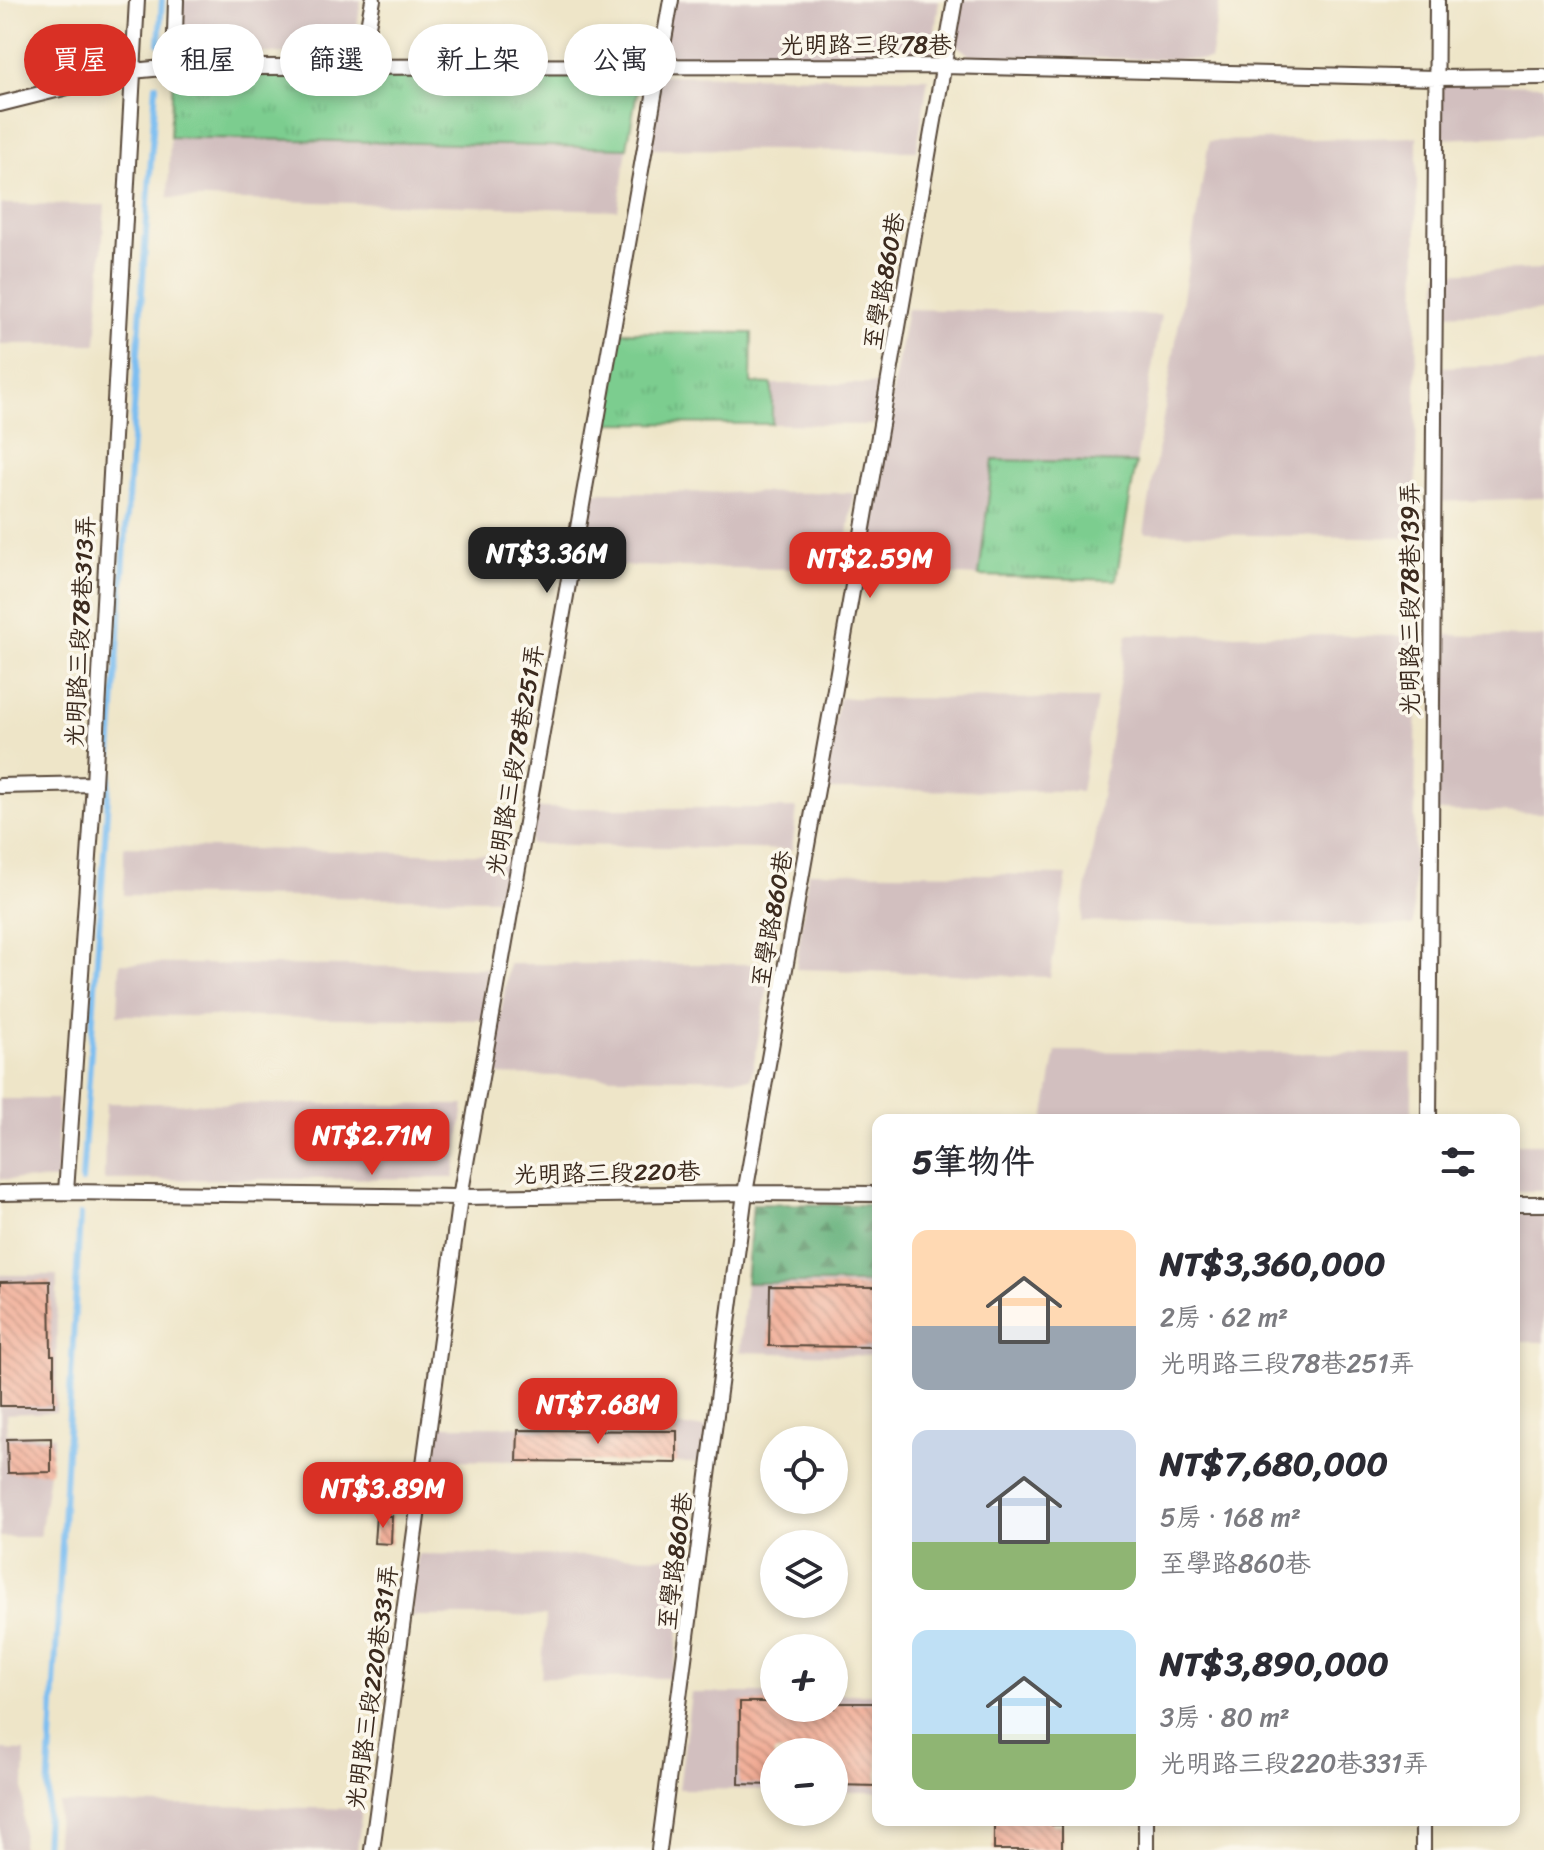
<!DOCTYPE html>
<html lang="zh-TW">
<head>
<meta charset="utf-8">
<style>
	:root { --surface:#fff; --page:#f7f7f7; --text:#2b2b33; --muted:#7c7c81; --accent:#d93025 }
	body { margin:0; font-family:Sriracha,"LXGW WenKai TC",sans-serif; background:var(--page); color:var(--text); height:100vh; display:flex; flex-direction:column; font-size:30px; white-space:nowrap }
	* { box-sizing:border-box; margin:0 }
	p { font-size:26px; color:var(--muted) }
	.icon { flex:none; width:44px; height:44px; fill:none; stroke:currentColor; stroke-width:2; stroke-linecap:round; stroke-linejoin:round }
	.map { position:relative; flex:1; overflow:hidden }
	.sheet { position:absolute; left:872px; top:1114px; width:648px; height:712px; display:flex; flex-direction:column; background:var(--surface); border-radius:16px; box-shadow:0 4px 12px #0003 }
	.sheet>* { flex:none }
	.top-card { position:absolute; left:24px; top:24px; width:728px; height:72px; display:flex; gap:16px }
	.controls { position:absolute; left:760px; top:1426px; display:grid; gap:16px }
	.controls a { display:grid; place-items:center; width:88px; height:88px; border-radius:50%; background:var(--surface); box-shadow:0 4px 12px #0003; font-size:40px }
	.price { position:absolute; translate:-50% -68px; padding:0 18px; border-radius:16px; background:var(--accent); color:#fff; font-size:26px; line-height:52px; filter:drop-shadow(0 2px 4px #0008) }
	.price::after { content:''; position:absolute; left:50%; top:48px; width:24px; height:18px; margin-left:-12px; background:inherit; clip-path:polygon(0 0,100% 0,50% 100%) }
	.price.current { background:#222; color:#fff }
	ul { padding:0; list-style:none }
	li { display:flex; align-items:center; gap:24px; height:200px; padding:0 40px }
	li span { display:grid; place-items:center; flex:none; width:224px; height:160px; border-radius:16px; color:#555 }
	li>.icon { margin-inline-start:auto }
	span .icon { width:96px; height:96px; fill:#fffc; stroke-width:1 }
	li b { font-size:34px }
	h2 { display:flex; justify-content:space-between; align-items:center; height:96px; padding:0 40px; font-size:34px }
	.chip { padding:0 28px; border-radius:36px; background:var(--surface); box-shadow:0 4px 12px #0003; font-size:28px; line-height:72px }
	.chip.current { background:var(--accent); color:#fff }
	.map>svg:first-child { display:block }
</style>
</head>
<body>
<div class="map">
<svg width="1544" height="1850" viewBox="0 0 1544 1850">
	<defs>
		<pattern id="grass-tufts" width="24" height="20" patternUnits="userSpaceOnUse" patternTransform="scale(2)"><rect width="24" height="20" fill="#7bcd8f"/><path d="M3 7l-1-3M5 7V3M7 7l1-3M15 17l-1-3M17 17v-4M19 17l1-3" fill="none" stroke="#6bb07b"/></pattern>
		<pattern id="forest-firs" width="22" height="20" patternUnits="userSpaceOnUse" patternTransform="scale(2)"><rect width="22" height="20" fill="#64b07a"/><path d="M5 1l3.5 6h-7zM16 11l3.5 6h-7z" fill="#548f63"/></pattern>
		<pattern id="building-back-hatch" width="6" height="6" patternUnits="userSpaceOnUse" patternTransform="scale(2)"><rect width="6" height="6" fill="#f1ab94"/><path d="M-1 5l2 2M0 0l6 6M5-1l2 2" fill="none" stroke="#c48b78"/></pattern>
	</defs>
	<rect width="100%" height="100%" fill="#fbf7ec"/>
	<filter id="ink" filterUnits="userSpaceOnUse"><feTurbulence type="fractalNoise" baseFrequency=".0125" numOctaves="2"/><feDisplacementMap in="SourceGraphic" scale="16" xChannelSelector="R" yChannelSelector="G"/><feConvolveMatrix kernelMatrix="1 2 1 2 8 2 1 2 1" color-interpolation-filters="sRGB"/></filter>
	<filter id="wash" filterUnits="userSpaceOnUse"><feTurbulence type="fractalNoise" baseFrequency=".006" numOctaves="4" result="noise"/><feDisplacementMap in="SourceGraphic" scale="32" xChannelSelector="R" yChannelSelector="G"/><feGaussianBlur stdDeviation="1.8" result="paint"/><feColorMatrix in="noise" values="0 0 0 0 0 0 0 0 0 0 0 0 0 0 0 0 0 1.4 0 .05"/><feComposite in="paint" operator="in"/></filter>
	<g filter="url(#wash)">
		<rect width="100%" height="100%" fill="#eee5c8"/>
		<path fill="#d2bfbf" d="M180,0H361L353,54L177,52Z
			M668,0H939L931,64L658,61Z
			M960,0H1220L1210,60L970,56L953,41Z
			M657,75L928,78L917,151L649,149Z
			M1444,83L1544,85V135L1439,139L1440,92Z
			M170,137L627,148L618,210L168,198Z
			M1417,137L1416,538L1144,533L1209,141Z
			M0,204L105,205L96,344H0Z
			M1544,269V311L1438,314V273Z
			M907,309L1161,315L1136,463L994,460L979,576L861,570Z
			M1544,364V498L1435,502L1437,367Z
			M772,384H879L874,425L772,424Z
			M589,492L854,493L843,570L575,565Z
			M1127,634L1418,636L1413,926L1081,922Z
			M1434,635L1544,637V813L1432,811Z
			M839,698L1097,699L1081,791L822,790Z
			M535,808H797L792,850L530,844Z
			M124,846L508,855L503,899L124,895Z
			M808,872L1067,875L1050,977L796,969Z
			M120,963L487,968L483,1020L118,1015Z
			M509,964H772L751,1079L490,1075Z
			M1056,1051L1412,1054V1120H1044Z
			M0,1099H58L57,1180L0,1179Z
			M106,1103L464,1105L454,1178L104,1180Z
			M1514,1144H1544V1191H1514Z
			M1544,1212V1342H1514V1213Z
			M0,1275H57L56,1412L6,1414L7,1434L54,1436L40,1537H0Z
			M746,1283H878V1356L740,1352Z
			M436,1426L707,1427L700,1463L432,1460Z
			M418,1554L688,1557L673,1678L541,1677L546,1616H411Z
			M691,1693H774V1708H834V1694H878V1792H834V1752H774V1790L679,1789Z
			M0,1750L25,1751L22,1850H0Z
			M59,1803L362,1809L357,1850H55Z"/>
		<path fill="url(#grass-tufts)" stroke="#5b7c56" stroke-width="2" d="M640,74L627,148L170,137L173,76Z
			M614,332L752,333L751,383L772,384V424L602,423Z
			M993,460L1136,463L1116,580L979,576Z"/>
		<path fill="url(#forest-firs)" stroke="#506d4c" stroke-width="2" d="M753,1204L878,1205V1283H746Z"/>
		<g fill="none" stroke-linecap="round" stroke-linejoin="round">
			<path stroke="#7bbef1" stroke-width="6" d="M159,44L162,0
				M82,1181L156,85
				M45,1850L80,1215"/>
		</g>
		<g id="blocks">
			<path fill="url(#building-back-hatch)" d="M50,1281L51,1355H54V1406H0V1282Z
				M770,1286L878,1287V1347L769,1346Z
				M518,1430L677,1431V1463L517,1461Z
				M51,1438V1472L8,1473L7,1439Z
				M376,1515L392,1516L391,1544L374,1543Z
				M740,1702H774V1708H834V1703H878V1786L834,1785V1752H774V1785L739,1784Z
				M994,1820H1052V1825H1062V1850H994Z"/>
		</g>
	</g>
	<g filter="url(#ink)">
		<use href="#blocks" fill-opacity="0" stroke="#564638" stroke-width="2"/>
		<g fill="none" stroke-linecap="round" stroke-linejoin="round">
			<g stroke="#564638" stroke-width="18">
				<path id="street" d="M174,67L176,0
					M360,67L373,0
					M0,104L132,71L174,67L943,66L1436,78L1544,77
					M0,786L94,784
					M1429,1120L1437,0
					M66,1192L94,784L137,0
					M0,1193L66,1192L460,1197L745,1193L878,1194
					M1514,1204H1544
					M372,1850L460,1197L671,0
					M659,1850L745,1193L836,683L955,0
					M1146,1850V1820
					M1423,1850V1820"/>
			</g>
			<use href="#street" stroke="#fff" stroke-width="14"/>
		</g>
	</g>
	<g text-anchor="middle" dominant-baseline="central" stroke-width="7" stroke-linejoin="round" paint-order="stroke">
		<g font-size="24" fill="#3b2a1e" stroke="#fbf7ec">
			<text x="866" y="45">光明路三段78巷</text>
			<text transform="translate(884 281) rotate(-80)">至學路860巷</text>
			<text transform="translate(1410 599) rotate(-90)">光明路三段78巷139弄</text>
			<text transform="translate(80 631) rotate(-87)">光明路三段78巷313弄</text>
			<text transform="translate(515 760) rotate(-80)">光明路三段78巷251弄</text>
			<text transform="translate(772 919) rotate(-80)">至學路860巷</text>
			<text transform="translate(607 1173) rotate(-1)">光明路三段220巷</text>
			<text transform="translate(675 1561) rotate(-83)">至學路860巷</text>
			<text transform="translate(372 1687) rotate(-82)">光明路三段220巷331弄</text>
		</g>
	</g>
</svg>
<div class="controls">
<a><svg class="icon" aria-label="locate" viewBox="0 0 24 24"><circle cx="12" cy="12" r="6"/><path d="M12 2v4M12 18v4M2 12h4M18 12h4"/></svg></a>
<a><svg class="icon" aria-label="layers" viewBox="0 0 24 24"><path d="M12 4l9 5-9 5-9-5zM3 14l9 5 9-5"/></svg></a>
<a>+</a>
<a>−</a>
</div>
<b class="price current" style="left:547px;top:595px">NT$3.36M</b>
<b class="price" style="left:870px;top:600px">NT$2.59M</b>
<b class="price" style="left:372px;top:1177px">NT$2.71M</b>
<b class="price" style="left:598px;top:1446px">NT$7.68M</b>
<b class="price" style="left:383px;top:1530px">NT$3.89M</b>
<div class="top-card">
<a class="chip current">買屋</a>
<a class="chip">租屋</a>
<a class="chip">篩選</a>
<a class="chip">新上架</a>
<a class="chip">公寓</a>
</div>
<section class="sheet">
<h2>5筆物件<svg class="icon" aria-label="filters" viewBox="0 0 24 24"><path d="M4 7h16M4 17h16"/><circle cx="9" cy="7" r="2"/><circle cx="15" cy="17" r="2"/></svg></h2>
<ul>
<li><span style="background:linear-gradient(#ffd9b3 60%,#9aa5b1 0)"><svg class="icon" aria-label="home" viewBox="0 0 24 24"><path d="M3 11l9-7 9 7M6 9v11h12V9"/></svg></span><div><b>NT$3,360,000</b><p>2房 · 62 m²</p><p>光明路三段78巷251弄</p></div></li>
<li><span style="background:linear-gradient(#c9d6e8 70%,#8fb573 0)"><svg class="icon" aria-label="home" viewBox="0 0 24 24"><path d="M3 11l9-7 9 7M6 9v11h12V9"/></svg></span><div><b>NT$7,680,000</b><p>5房 · 168 m²</p><p>至學路860巷</p></div></li>
<li><span style="background:linear-gradient(#bfe0f5 65%,#8fb573 0)"><svg class="icon" aria-label="home" viewBox="0 0 24 24"><path d="M3 11l9-7 9 7M6 9v11h12V9"/></svg></span><div><b>NT$3,890,000</b><p>3房 · 80 m²</p><p>光明路三段220巷331弄</p></div></li>
</ul>
</section>
</div>
</body>
</html>
